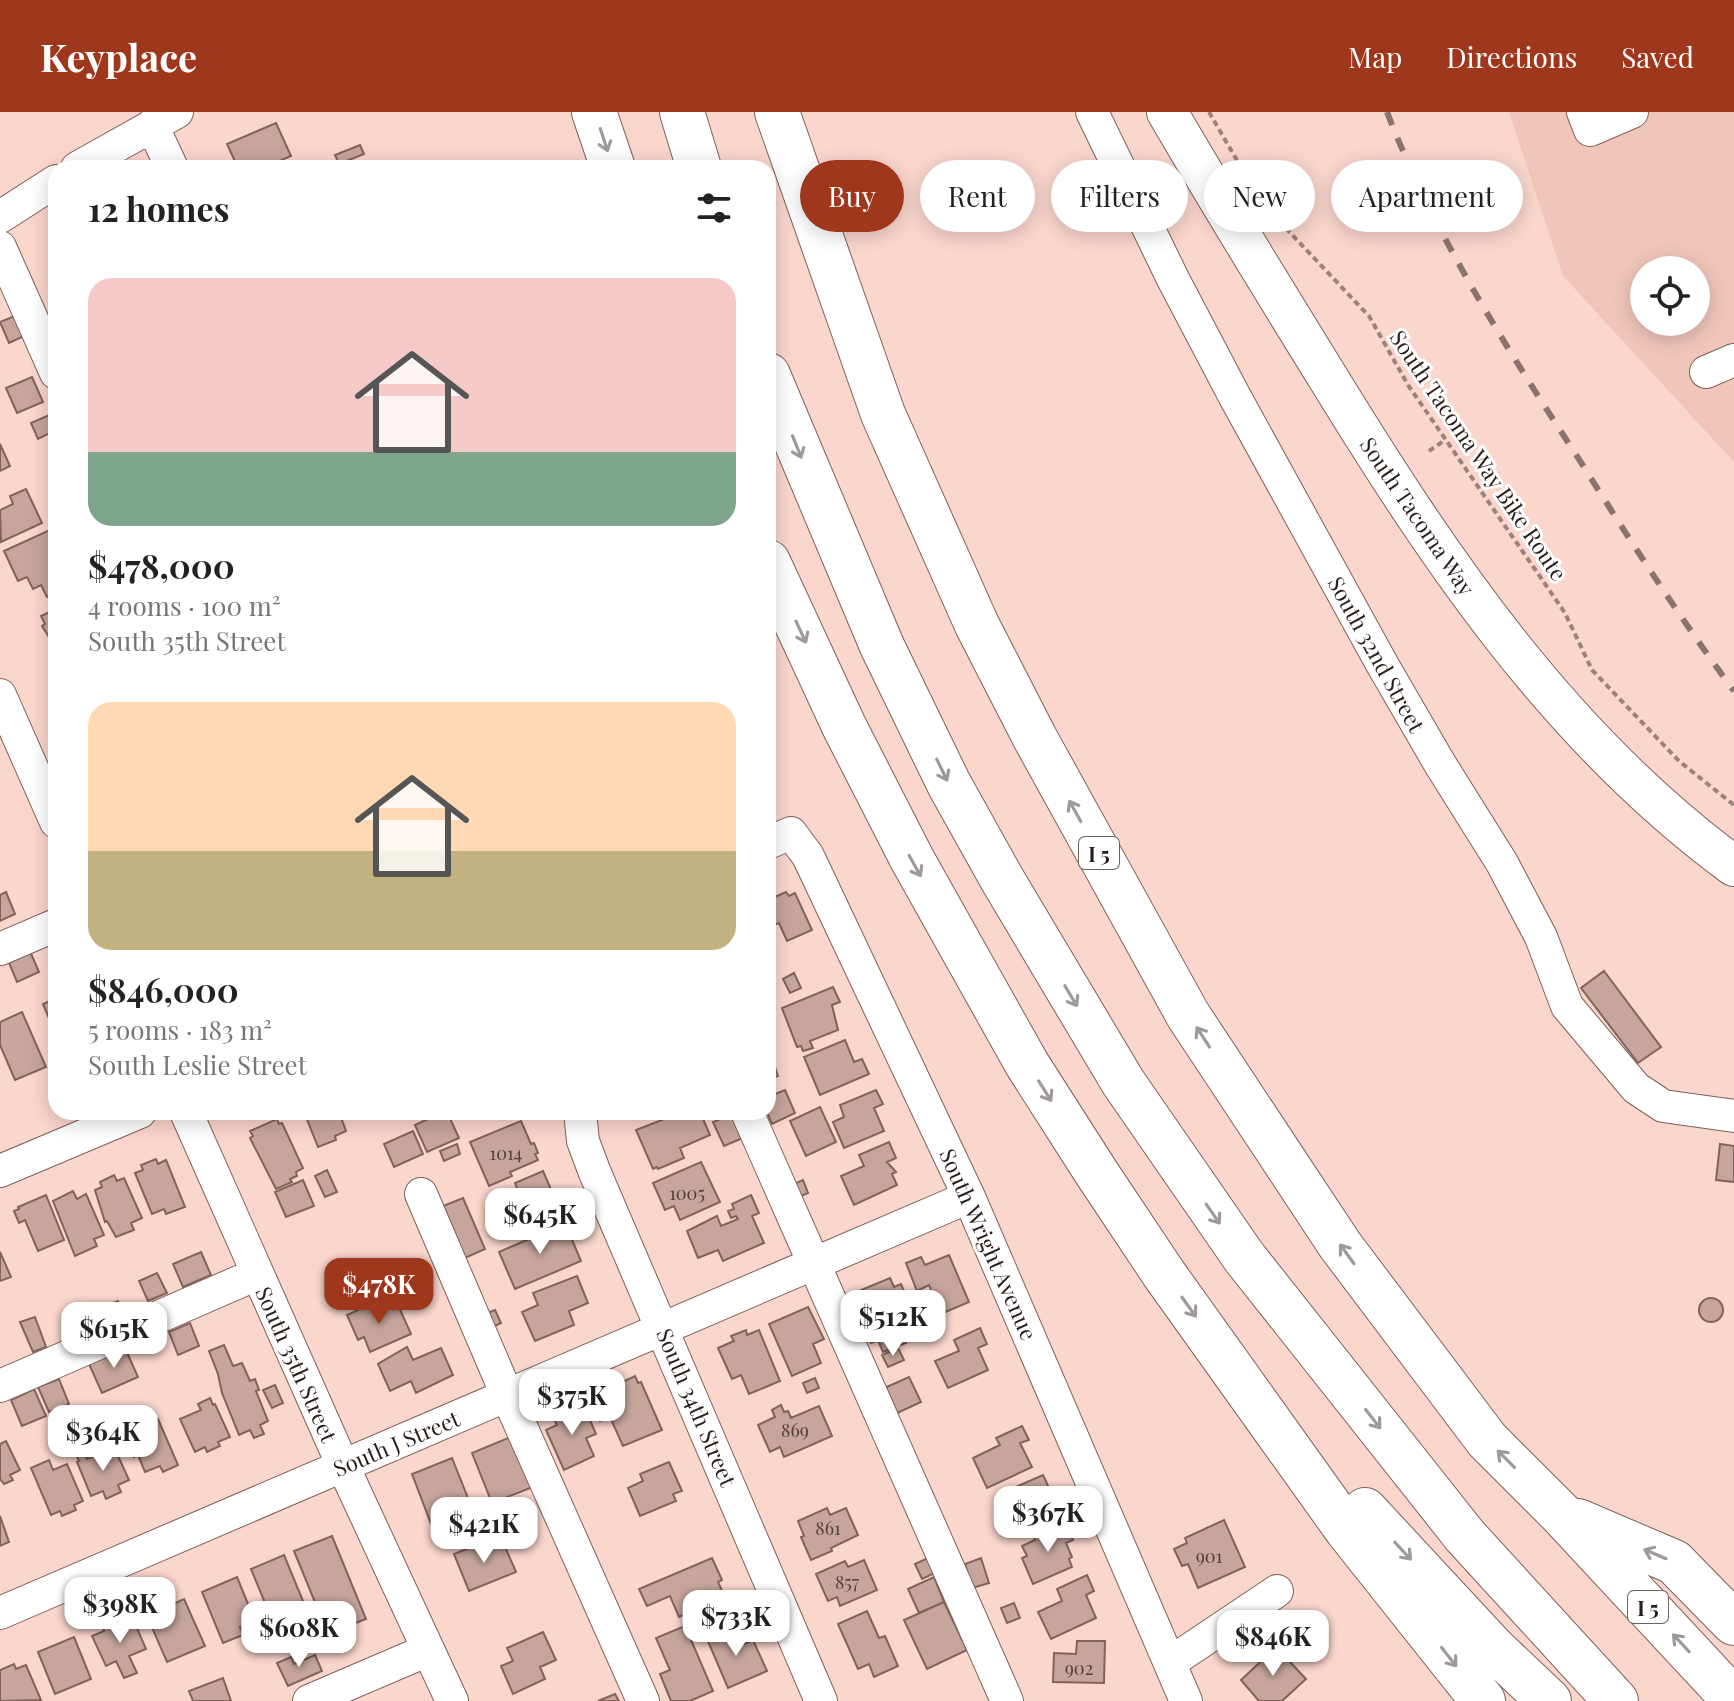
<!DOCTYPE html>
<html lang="en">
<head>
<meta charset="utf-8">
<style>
	:root { --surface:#fff; --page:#f6f6f6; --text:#222; --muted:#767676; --accent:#9f371c }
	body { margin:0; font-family:"Playfair Display",serif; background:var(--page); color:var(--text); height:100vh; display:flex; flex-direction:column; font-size:30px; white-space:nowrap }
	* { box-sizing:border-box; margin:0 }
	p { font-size:26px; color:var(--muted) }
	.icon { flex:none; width:44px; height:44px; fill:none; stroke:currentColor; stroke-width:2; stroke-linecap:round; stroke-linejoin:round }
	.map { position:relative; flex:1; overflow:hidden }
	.details { position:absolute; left:48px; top:48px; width:728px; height:960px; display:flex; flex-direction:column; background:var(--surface); border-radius:24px; box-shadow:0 4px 20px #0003 }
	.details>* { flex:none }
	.top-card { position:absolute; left:800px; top:48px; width:760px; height:72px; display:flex; gap:16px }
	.tools { position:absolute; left:1630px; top:144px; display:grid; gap:16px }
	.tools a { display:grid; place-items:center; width:80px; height:80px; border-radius:50%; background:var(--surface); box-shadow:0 4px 20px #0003; font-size:40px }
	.price { position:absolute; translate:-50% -68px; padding:0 18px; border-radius:16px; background:#fff; color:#222; font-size:26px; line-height:52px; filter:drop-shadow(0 2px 4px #0008) }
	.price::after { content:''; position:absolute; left:50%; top:48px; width:24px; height:18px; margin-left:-12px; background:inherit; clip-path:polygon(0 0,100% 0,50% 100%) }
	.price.selected { background:var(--accent); color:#fff }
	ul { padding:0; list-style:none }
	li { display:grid; align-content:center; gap:16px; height:424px; padding:0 40px }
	li span { display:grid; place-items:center; height:248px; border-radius:24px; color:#555 }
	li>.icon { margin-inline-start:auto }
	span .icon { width:144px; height:144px; fill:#fffc; stroke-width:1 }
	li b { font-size:34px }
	h2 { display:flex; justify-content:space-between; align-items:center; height:96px; padding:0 40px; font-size:34px }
	.pill { padding:0 28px; border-radius:36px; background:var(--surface); box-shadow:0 4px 20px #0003; font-size:28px; line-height:72px }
	.pill.selected { background:var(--accent); color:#fff }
	header { display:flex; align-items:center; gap:48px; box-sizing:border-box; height:112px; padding:0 40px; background:var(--accent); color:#fff }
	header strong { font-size:38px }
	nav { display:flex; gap:44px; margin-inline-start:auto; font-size:28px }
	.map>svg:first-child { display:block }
</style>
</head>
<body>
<header>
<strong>Keyplace</strong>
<nav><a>Map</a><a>Directions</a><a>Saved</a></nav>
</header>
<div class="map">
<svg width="1734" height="1589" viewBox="0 0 1734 1589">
	<rect width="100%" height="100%" fill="#fad6cd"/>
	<path fill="#f0c6ba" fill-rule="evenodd" d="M1509,0H1734V350L1563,164ZM1644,158H1696V210H1644Z"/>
	<path fill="#c6a59c" stroke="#81635a" stroke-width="2" d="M276,11L291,44L263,56H238L227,32Z
		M360,33L364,42L339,52L335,43Z
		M22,201L31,221L9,231L0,210Z
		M32,265L43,290L17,301L6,276Z
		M54,301L56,318L38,327L31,311Z
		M0,332L10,354L0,359Z
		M26,377L42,411L1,430L0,398L13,392L10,384Z
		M52,417L56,426V481L47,485L41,473L33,477L27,465L18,469L4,439Z
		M56,497V536L42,514L45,512L41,504Z
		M6,780L15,802L0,809V783Z
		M786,780L789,784L795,781L812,818L787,829L779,811L768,815V788Z
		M29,837L39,860L17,870L7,846Z
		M1604,859L1661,935L1638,951L1581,876Z
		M794,861L801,876L790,881L783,867Z
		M833,875L840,890L832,893L838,918L810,929L813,936L803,939L801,934L797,935L782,896Z
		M56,886V923L43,892Z
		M22,900L46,955L15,968L0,933V910Z
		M845,928L854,950L862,947L869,962L820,983L804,945Z
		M775,955L778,964L768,968V958Z
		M785,978L795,1001L772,1012L767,1000L768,985Z
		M876,978L883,992L874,996L884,1019L844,1036L833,1010L844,1005L840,993Z
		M820,995L836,1030L806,1044L790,1009Z
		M304,1000H339L346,1019L335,1024L336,1028L318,1035Z
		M443,1000H447L459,1026L427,1040L415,1013Z
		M682,1000H700L710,1023L680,1036L684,1046L658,1057L657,1055L653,1057L636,1018Z
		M732,1000L750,1023L724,1034L713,1010L724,1006L722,1001Z
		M277,1007L279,1012L282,1011L303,1056L296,1060L297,1064L290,1067L292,1070L276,1077L250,1026L253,1024L250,1019Z
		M521,1009L531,1032L534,1031L538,1041L535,1042L538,1048L510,1060L512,1064L489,1074L470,1030Z
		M413,1019L423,1042L394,1055L384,1032Z
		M889,1030L896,1046L887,1050L896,1060L892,1062L897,1073L854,1093L841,1064L864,1054L859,1043Z
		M457,1032L460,1042L444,1049L440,1039Z
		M1720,1032L1734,1034V1070L1716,1068Z
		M156,1047L158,1052L166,1048L185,1095L166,1102L164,1097L152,1102L135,1061L143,1058L141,1053Z
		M701,1050L720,1090L680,1108L674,1094L665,1098L653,1071Z
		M327,1058L337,1080L325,1085L315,1064Z
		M543,1059L556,1089L548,1092L552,1102L514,1118L502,1088L519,1081L515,1071Z
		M114,1063L117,1069L124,1066L142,1106L131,1111L134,1118L116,1125L107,1109L105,1110L95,1078L102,1075L100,1070Z
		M303,1068L314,1094L286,1105L275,1080Z
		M803,1068L808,1081L799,1085L794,1072Z
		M73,1079L77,1087L86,1082L104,1123L94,1127L97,1134L75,1144L53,1089Z
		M46,1083L64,1128L38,1139L25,1108L19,1111L14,1099L19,1097L18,1095Z
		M751,1083L759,1101L752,1104L764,1131L723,1149L718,1138L698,1146L687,1119L717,1104L721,1114L738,1107L736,1104L731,1106L728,1099L734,1097L732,1092Z
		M463,1086L485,1137L465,1146L443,1094Z
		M565,1111L581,1149L515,1177L499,1140Z
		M0,1140L11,1165L0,1169Z
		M201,1140L211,1163L183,1175L173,1152Z
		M949,1143L969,1190L941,1202L929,1173L917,1179L906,1151L921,1145L925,1153Z
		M157,1161L167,1181L148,1189L139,1169Z
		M577,1164L588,1191L569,1199L574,1213L535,1229L522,1200L538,1193L533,1181Z
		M890,1166L894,1175L901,1172L910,1193L894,1200L906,1231L883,1240L878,1228L871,1231L854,1191L864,1187L861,1178Z
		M1699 1198a12 12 0 1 1 24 0a12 12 0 1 1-24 0Z
		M118,1189L123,1204L102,1211L97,1197Z
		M375,1190L380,1200L398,1193L411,1222L370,1240L364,1225L358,1228L347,1203Z
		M808,1195L824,1227L813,1232L821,1251L792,1264L769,1212Z
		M495,1198L501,1211L493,1215L487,1201Z
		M35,1205L46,1235L33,1240L20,1210Z
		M190,1211L199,1234L178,1243L169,1220Z
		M980,1216L987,1232L978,1236L988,1258L948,1276L935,1249L959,1239L954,1228Z
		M746,1218L747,1223L759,1218L780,1269L749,1282L741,1263L732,1267L718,1236L734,1229L731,1224Z
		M224,1233L233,1254L242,1251L250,1269L255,1267L259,1278L256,1279L268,1309L260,1313L264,1322L254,1326L250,1318L239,1323L222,1281L218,1262L209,1239Z
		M407,1235L413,1248L441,1236L453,1263L416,1281L411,1269L390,1279L378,1252Z
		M125,1236L138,1265L102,1281L89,1252Z
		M898,1236L904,1248L888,1255L882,1243Z
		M635,1264L638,1271L641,1270L662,1318L623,1334L610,1305L600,1309L594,1293L604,1288L602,1284L614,1279L612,1275Z
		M909,1265L921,1290L893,1303L882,1277Z
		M815,1266L819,1276L807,1281L803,1271Z
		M59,1267L69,1292L49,1300L38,1275Z
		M275,1273L283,1291L272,1296L263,1278Z
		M34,1277L46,1304L22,1314L11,1288Z
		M210,1286L213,1293L215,1292L230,1325L218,1330L220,1334L207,1340L205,1335L195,1340L180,1307L201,1298L198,1292Z
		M781,1293L784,1300L788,1299L791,1306L819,1294L832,1324L784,1345L780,1335L770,1340L758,1313L775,1305L772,1298Z
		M575,1294L576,1297L584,1294L596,1322L586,1326L594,1344L564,1358L546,1318L557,1313L554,1307L565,1302L563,1299Z
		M158,1307L178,1353L163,1360L160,1354L145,1360L138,1343L134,1345L130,1336L134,1334L128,1321Z
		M1022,1314L1029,1328L1020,1331L1032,1355L987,1376L973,1346L1000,1333L996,1326Z
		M513,1324L533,1375L492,1391L472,1341Z
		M6,1329L20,1358L10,1363L13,1368L4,1372L0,1367V1332Z
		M114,1335L129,1368L118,1373L121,1380L106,1387L103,1379L91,1384L77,1350L79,1349L76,1342L84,1339L87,1347Z
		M452,1346L474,1401L433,1417L412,1362Z
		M49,1348L53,1358L67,1352L83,1389L74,1393L76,1398L62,1404L60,1399L51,1403L31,1356Z
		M669,1350L682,1379L673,1382L676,1389L640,1404L628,1376L643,1369L640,1362Z
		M1043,1363L1050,1378L1043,1380L1049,1395L1045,1397L1049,1405L1011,1422L999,1396L1007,1393L1002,1381Z
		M827,1396L830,1403L846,1396L858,1423L831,1436L832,1439L811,1448L801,1425L804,1424L798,1409Z
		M0,1404L9,1430L0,1434Z
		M1224,1408L1245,1455L1198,1476L1188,1452L1182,1454L1174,1437L1187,1431L1185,1426Z
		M1065,1411L1073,1428L1066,1431L1072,1445L1069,1447L1072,1455L1033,1472L1022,1446L1027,1444L1022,1434L1035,1428L1034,1425Z
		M332,1424L366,1507L328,1522L294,1439Z
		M484,1430L487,1437L503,1430L516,1460L469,1479L454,1442Z
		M284,1443L303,1489L270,1503L251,1457Z
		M930,1445L937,1460L922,1467L915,1452Z
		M712,1446L722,1468L718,1470L725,1485L679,1505L670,1484L647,1494L639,1477Z
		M981,1446L989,1471L972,1476L965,1452Z
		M864,1448L877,1478L840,1494L837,1485L828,1489L816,1462L845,1449L848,1455Z
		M1087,1463L1094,1479L1086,1483L1096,1506L1051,1527L1038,1500L1062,1489L1057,1477Z
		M237,1465L255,1509L240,1515L243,1523L223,1531L202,1480Z
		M934,1465L944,1490L919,1501L908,1477Z
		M184,1487L205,1534L167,1550L147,1504Z
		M944,1490L967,1538L927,1557L904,1508Z
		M1014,1491L1020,1506L1007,1511L1001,1496Z
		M867,1499L879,1526L885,1524L898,1554L874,1565L869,1552L858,1557L838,1512Z
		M133,1507L146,1537L129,1544L137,1561L124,1566L116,1549L106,1554L92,1524L104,1519L102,1514L113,1509L116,1515Z
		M685,1514L713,1579L690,1589H671L660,1562L670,1558L656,1526Z
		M735,1515L742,1533L753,1528L767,1559L728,1576L707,1527Z
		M543,1520L556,1548L540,1555L545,1567L513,1582L501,1554L513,1549L507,1536Z
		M74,1525L91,1567L55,1582L38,1540Z
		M1077,1529H1105L1104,1571L1053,1570L1054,1541L1076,1542Z
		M1276,1535L1306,1567L1282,1589H1259L1241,1568Z
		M315,1543L322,1559L288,1574L277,1551L291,1545L294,1552Z
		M14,1552L16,1557L26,1553L41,1588L0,1589V1558Z
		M223,1566L231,1589H193L189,1579Z
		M615,1582L619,1589H598Z"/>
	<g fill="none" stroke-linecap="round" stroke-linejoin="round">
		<g stroke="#7f6058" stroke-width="34">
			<path id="minor" d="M1092,0L1173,167L1235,285L1382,552L1440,652L1502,751L1541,825L1567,894L1636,976L1663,994L1734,1004
				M1583,0L1590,18L1632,0
				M152,13L172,56
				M77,56L177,0
				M0,105L56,69
				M0,135L56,261
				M1706,260L1734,248
				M0,583L56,710
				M768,731L791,721L808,744L969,1085L1186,1589
				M0,837L56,813
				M186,1000L343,1354L452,1589
				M580,1000L583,1029L595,1061L821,1589
				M747,1000L1007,1589
				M0,1059L140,1000
				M421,1082L507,1283L643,1589
				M0,1274L257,1162
				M0,1501L969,1085
				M1171,1550L1277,1479
				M309,1589L428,1538"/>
		</g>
		<g stroke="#7f6058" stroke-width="42">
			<path id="major" d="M1167,0C1220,91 1275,180 1330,269C1442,451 1560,626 1734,754"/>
		</g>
		<g stroke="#7f6058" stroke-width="46">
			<path id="highway" d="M594,0L613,56
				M682,0L699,56
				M777,0L883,302L977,513L1035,626L1188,903L1340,1133L1487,1328L1561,1402L1734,1588
				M768,263L882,534L949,672L1002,767L1123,970L1244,1145L1465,1424L1616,1589
				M768,450L844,614L912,747L1027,952L1096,1060L1164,1162L1347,1418L1483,1589
				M1365,1398L1493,1536L1549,1589
				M1578,1409L1674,1450L1734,1511"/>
		</g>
		<path stroke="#9b827b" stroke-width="4" stroke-dasharray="6 4" stroke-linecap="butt" d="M1209,0L1261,90L1369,204L1408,273L1565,501L1592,558L1679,649L1734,693
			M1429,339L1445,328"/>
		<use href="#minor" stroke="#fff" stroke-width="32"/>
		<use href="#major" stroke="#fff" stroke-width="40"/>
		<use href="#highway" stroke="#fff" stroke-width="44"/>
		<path stroke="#8b736d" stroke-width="6" stroke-dasharray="14 14" stroke-linecap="butt" d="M1387,0C1434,122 1504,232 1575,341C1626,422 1677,502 1734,579"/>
	</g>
	<defs><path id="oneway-shaft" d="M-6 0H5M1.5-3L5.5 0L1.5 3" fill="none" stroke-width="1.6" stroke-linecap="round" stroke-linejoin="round" transform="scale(2)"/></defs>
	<g stroke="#9f9a98">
		<use href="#oneway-shaft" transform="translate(604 28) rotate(72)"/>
		<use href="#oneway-shaft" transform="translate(797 335) rotate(68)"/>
		<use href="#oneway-shaft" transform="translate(801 520) rotate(65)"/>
		<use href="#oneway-shaft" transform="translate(942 658) rotate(64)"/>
		<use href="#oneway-shaft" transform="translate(1075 699) rotate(-119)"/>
		<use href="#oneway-shaft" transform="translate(915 754) rotate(61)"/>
		<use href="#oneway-shaft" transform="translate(1071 884) rotate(59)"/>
		<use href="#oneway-shaft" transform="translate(1203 925) rotate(-123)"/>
		<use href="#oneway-shaft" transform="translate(1045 979) rotate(58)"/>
		<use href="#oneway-shaft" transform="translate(1213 1102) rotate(55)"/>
		<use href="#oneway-shaft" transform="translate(1347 1142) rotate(-126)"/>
		<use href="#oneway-shaft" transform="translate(1189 1195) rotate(54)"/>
		<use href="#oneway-shaft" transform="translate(1373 1307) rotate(52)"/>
		<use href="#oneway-shaft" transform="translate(1506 1347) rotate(-135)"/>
		<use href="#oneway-shaft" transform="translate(1403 1439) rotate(47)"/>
		<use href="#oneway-shaft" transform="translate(1655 1442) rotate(-157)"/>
		<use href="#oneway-shaft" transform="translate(1681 1531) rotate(-133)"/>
		<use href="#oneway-shaft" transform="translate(1449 1545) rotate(52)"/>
	</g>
	<g text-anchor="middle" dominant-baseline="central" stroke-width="6" stroke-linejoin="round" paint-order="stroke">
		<g font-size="18" fill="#51403a">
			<text x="506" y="1041">1014</text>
			<text x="687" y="1081">1005</text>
			<text x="795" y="1318">869</text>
			<text x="828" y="1416">861</text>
			<text x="1209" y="1444">901</text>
			<text x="847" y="1470">857</text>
			<text x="1079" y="1556">902</text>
		</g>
		<g fill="#fff" stroke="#6a625f" stroke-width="2">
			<rect x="1079" y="725" width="40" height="32" rx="6"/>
			<rect x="1628" y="1479" width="40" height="32" rx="6"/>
		</g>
		<g font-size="20" font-weight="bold" fill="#2a1e1a">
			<text x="1099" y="741">I 5</text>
			<text x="1648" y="1495">I 5</text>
		</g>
		<g font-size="22" fill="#2a1e1a" stroke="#fff">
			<text transform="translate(1479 343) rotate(56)">South Tacoma Way Bike Route</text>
			<text transform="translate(1418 404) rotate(56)">South Tacoma Way</text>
			<text transform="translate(1377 542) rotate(61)">South 32nd Street</text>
			<text transform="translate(989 1132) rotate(66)">South Wright Avenue</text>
			<text transform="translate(297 1252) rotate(66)">South 35th Street</text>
			<text transform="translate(697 1295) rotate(67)">South 34th Street</text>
			<text transform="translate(396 1331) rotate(-23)">South J Street</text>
		</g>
	</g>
</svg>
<div class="tools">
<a><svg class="icon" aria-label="locate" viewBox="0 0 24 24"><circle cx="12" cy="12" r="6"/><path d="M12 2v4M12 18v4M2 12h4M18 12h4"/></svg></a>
</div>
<b class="price" style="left:540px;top:1144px">$645K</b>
<b class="price selected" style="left:379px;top:1214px">$478K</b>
<b class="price" style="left:893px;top:1246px">$512K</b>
<b class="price" style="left:114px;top:1258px">$615K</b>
<b class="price" style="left:572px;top:1325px">$375K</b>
<b class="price" style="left:103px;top:1361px">$364K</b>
<b class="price" style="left:1048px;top:1442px">$367K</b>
<b class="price" style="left:484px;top:1453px">$421K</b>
<b class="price" style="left:120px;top:1533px">$398K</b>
<b class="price" style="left:736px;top:1546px">$733K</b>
<b class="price" style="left:299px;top:1557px">$608K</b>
<b class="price" style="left:1273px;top:1566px">$846K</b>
<div class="top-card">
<a class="pill selected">Buy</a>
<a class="pill">Rent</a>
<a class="pill">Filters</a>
<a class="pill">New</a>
<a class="pill">Apartment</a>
</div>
<section class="details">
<h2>12 homes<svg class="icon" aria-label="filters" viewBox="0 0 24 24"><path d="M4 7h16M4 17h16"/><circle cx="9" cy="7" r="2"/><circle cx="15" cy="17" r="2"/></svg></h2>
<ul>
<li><span style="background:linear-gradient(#f6c9c9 70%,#7fa58c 0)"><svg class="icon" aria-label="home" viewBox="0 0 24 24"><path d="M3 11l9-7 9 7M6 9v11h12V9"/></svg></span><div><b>$478,000</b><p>4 rooms · 100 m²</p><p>South 35th Street</p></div></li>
<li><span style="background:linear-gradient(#ffd9b3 60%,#c2b280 0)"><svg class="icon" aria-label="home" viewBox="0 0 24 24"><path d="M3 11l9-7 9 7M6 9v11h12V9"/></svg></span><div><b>$846,000</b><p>5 rooms · 183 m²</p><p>South Leslie Street</p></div></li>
</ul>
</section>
</div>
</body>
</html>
